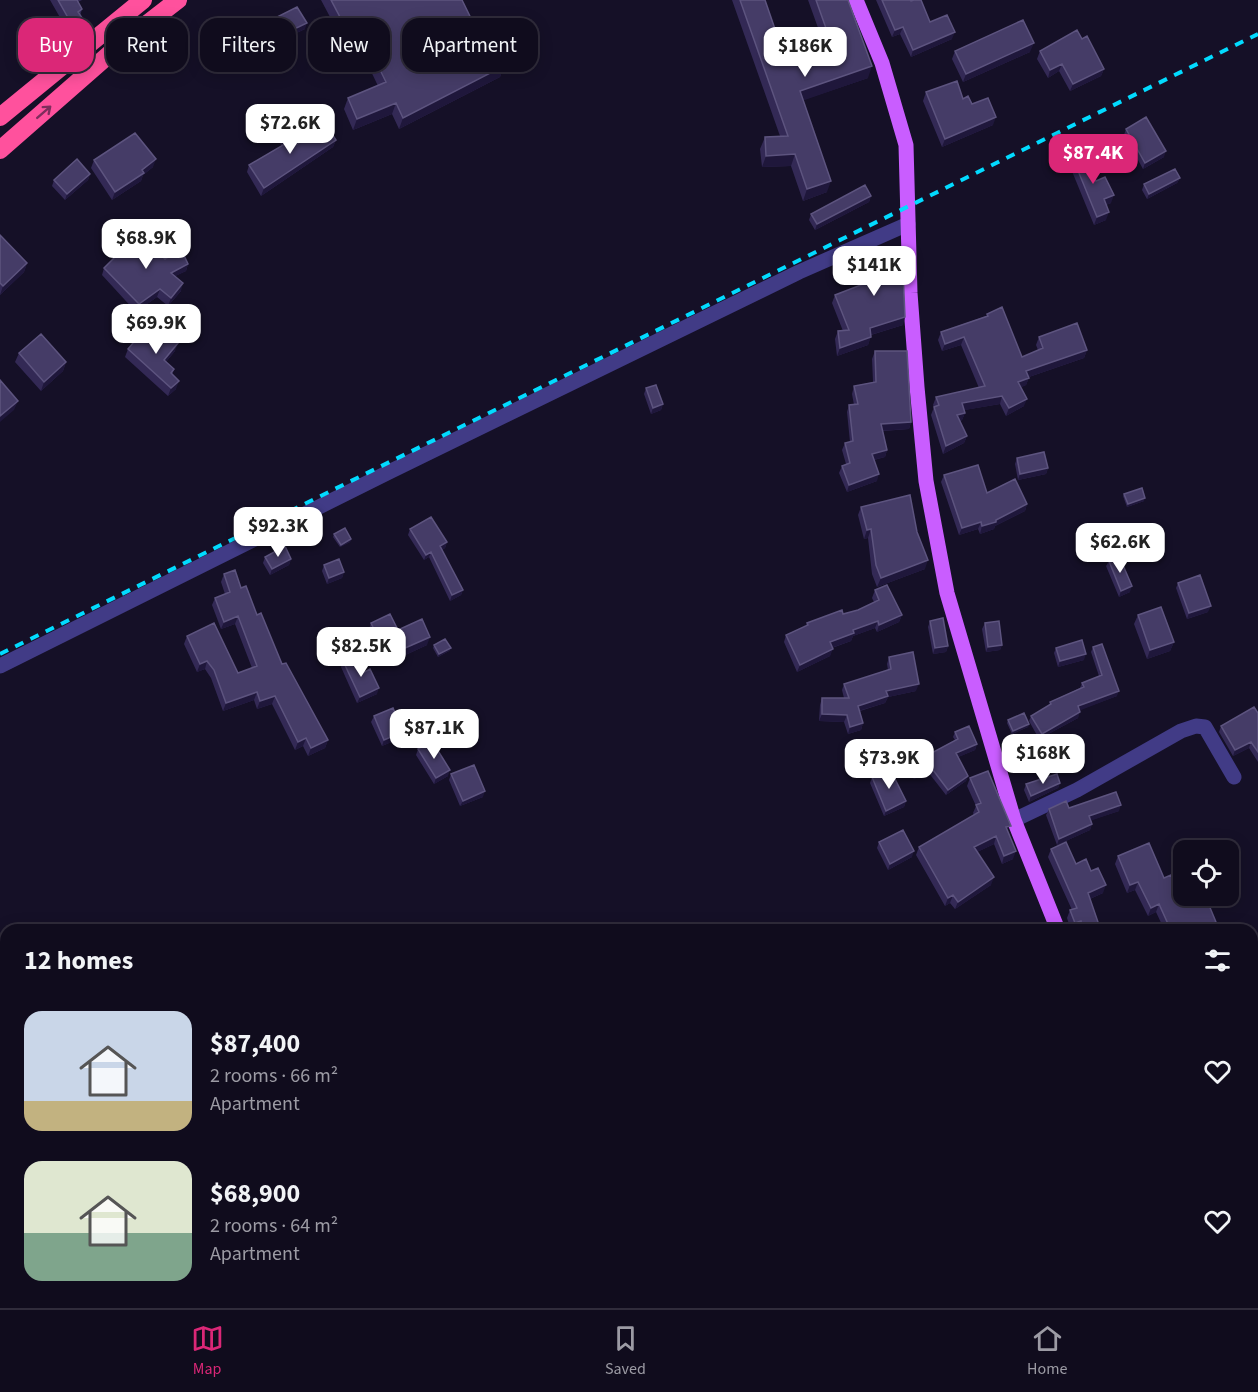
<!DOCTYPE html>
<html lang="en">
<head>
<meta charset="utf-8">
<style>
	:root { --surface:#100c1d; --page:#1e1a2a; --text:#f1f3f6; --muted:#9c9ba4; --line:#302c3b; --accent:#db2777 }
	body { margin:0; font-family:"Source Sans 3",sans-serif; background:var(--page); color:var(--text); height:100vh; display:flex; flex-direction:column; font-size:22px; white-space:nowrap }
	* { box-sizing:border-box; margin:0 }
	p { font-size:20px; color:var(--muted) }
	.icon { flex:none; width:33px; height:33px; fill:none; stroke:currentColor; stroke-width:2; stroke-linecap:round; stroke-linejoin:round }
	.map { position:relative; flex:1; overflow:hidden }
	.side { position:absolute; left:0px; top:924px; width:1258px; height:384px; display:flex; flex-direction:column; background:var(--surface); border-radius:18px 18px 0 0; box-shadow:0 3px 15px #0003,0 0 0 2px var(--line) }
	.side>* { flex:none }
	.hud { position:absolute; left:18px; top:18px; width:600px; height:54px; display:flex; gap:12px }
	.buttons { position:absolute; left:1173px; top:840px; display:grid; gap:12px }
	.buttons a { display:grid; place-items:center; width:66px; height:66px; border-radius:12px; background:var(--surface); box-shadow:0 3px 15px #0003,0 0 0 2px var(--line); font-size:30px }
	.price { position:absolute; translate:-50% -51px; padding:0 14px; border-radius:12px; background:#fff; color:#222; font-size:20px; line-height:39px; filter:drop-shadow(0 2px 3px #0008) }
	.price::after { content:''; position:absolute; left:50%; top:36px; width:18px; height:14px; margin-left:-9px; background:inherit; clip-path:polygon(0 0,100% 0,50% 100%) }
	.price.on { background:var(--accent); color:#fff }
	ul { padding:0; list-style:none }
	li { display:flex; align-items:center; gap:18px; height:150px; padding:0 24px }
	li span { display:grid; place-items:center; flex:none; width:168px; height:120px; border-radius:18px; color:#555 }
	li>.icon { margin-inline-start:auto }
	span .icon { width:72px; height:72px; fill:#fffc; stroke-width:1 }
	li b { font-size:26px }
	h2 { display:flex; justify-content:space-between; align-items:center; height:72px; padding:0 24px; font-size:26px }
	.tag { padding:0 21px; border-radius:18px; background:var(--surface); box-shadow:0 3px 15px #0003,0 0 0 2px var(--line); font-size:21px; line-height:54px }
	.tag.on { background:var(--accent); color:#fff }
	.menu { display:flex; justify-content:space-around; align-items:center; height:84px; border-top:2px solid var(--line); background:var(--surface); font-size:16px; color:var(--muted) }
	.menu a { display:grid; justify-items:center; gap:3px }
	.menu .on { color:var(--accent) }
	.map>svg:first-child { display:block }
</style>
</head>
<body>
<div class="map">
<svg width="1258" height="1308" viewBox="0 0 1258 1308">
	<rect width="100%" height="100%" fill="#151027"/>
	<g fill="none" stroke-linecap="round" stroke-linejoin="round">
		<path stroke="#0a1e46" stroke-width="4" d="M1252,1270L1258,1268
			M1150,1308L1166,1302"/>
		<path stroke="#413b86" stroke-width="15" d="M0,666L389,472L799,272L908,224
			M1014,820L1077,790L1181,731L1196,726L1205,727L1234,777
			M447,1302L450,1308
			M998,1303L999,1302"/>
		<path stroke="#c95dff" stroke-width="15" d="M856,0L882,63L906,145L910,293L917,387L926,481L947,593L1014,820L1058,930
			M1186,1302L1188,1308"/>
		<path stroke="#ff519d" stroke-width="18" d="M0,117L143,0
			M0,150L121,44L178,0"/>
		<path stroke="#02dbff" stroke-width="4" stroke-dasharray="9 8" stroke-linecap="butt" d="M0,654L1258,34"/>
	</g>
	<path fill="#332955" d="M50,0H82L78,2L82,9L80,16L87,25L84,34L70,45L63,35L66,28Z
		M321,0H462L490,57L504,66L500,77L399,129L392,114L353,130L344,109L348,98L378,86L357,42L346,47Z
		M732,0H765L787,64L826,50L808,0H848L868,78L803,100L827,192L803,201L791,166L762,167L760,149L765,137L780,136Z
		M876,0H910L930,22L952,39L911,57L900,34L892,37Z
		M261,25L305,29L265,48L258,31Z
		M1082,39L1104,69L1101,76L1070,91L1059,71L1048,78L1037,59L1040,51Z
		M955,51L1030,52L963,82L952,59Z
		M926,92L963,99L972,104L993,125L942,147L923,101Z
		M1126,129L1164,157L1143,169L1124,135Z
		M282,131L297,144L336,140L333,147L261,196L247,172L249,165L281,146L279,138Z
		M1072,156L1096,181L1111,203L1106,205V220L1094,225L1069,164Z
		M94,160L153,167L143,175L141,181L112,200L91,168Z
		M90,174L88,180L65,200L52,186L54,180Z
		M1180,178L1177,183L1147,199L1142,190L1144,184Z
		M871,196L869,202L815,230L809,220L811,214Z
		M0,235L27,263L24,272L0,295Z
		M864,251L903,325L871,335L868,345L837,356L835,339L838,331H843L832,303L835,295L863,284L861,259Z
		M165,259L188,264L186,271L175,276L181,291L168,306L157,297L136,312L102,275L104,268Z
		M987,314L1022,357L1038,350L1036,345L1039,337L1087,350L1084,358L1029,377L1026,385L1021,387L1024,406L1006,416L1000,404L964,410L965,413L962,420L960,421L967,436L964,443L943,454L931,415L934,407L933,405L936,397L979,388L961,345L942,351L938,340L941,332L986,316Z
		M156,340L175,351L166,362L174,369L172,375L176,389L168,396L125,357L128,349Z
		M875,351L911,422L909,429L883,431L887,450L885,457L874,460L877,481L847,492L839,473L842,466L846,464L842,450L845,443L850,442L847,412L849,405H854L852,394L854,386L873,382L872,359Z
		M19,353L66,362L63,371L41,391L15,362Z
		M646,388L663,404L661,410L651,414L644,394Z
		M1017,458L1048,468L1046,474L1018,480L1015,464Z
		M944,475L987,493L1027,504L1025,511L995,526L994,529L980,534L978,529L959,535L941,482Z
		M1124,494L1144,501L1127,507L1123,496Z
		M861,507L925,569L877,587L872,574L868,538L864,539L858,515Z
		M410,529L447,542L445,548L442,550L463,590L461,595L450,601L429,557L424,560L408,535Z
		M334,534L351,539L350,542L340,547L333,537Z
		M265,557L291,559L289,565L270,575L263,563Z
		M1109,561L1130,592L1119,597L1106,566Z
		M324,565L344,572L342,578L327,584L322,571Z
		M224,574L241,588L257,615L282,664L328,740L325,748L308,756L303,746L295,750L272,704L257,709L254,700L223,711L211,678L205,669L197,672L184,644L187,636L238,673L252,668L235,624L221,629L212,605L215,598L225,594L221,582Z
		M1178,583L1208,612L1187,619L1176,588Z
		M875,590L902,615L899,622L877,632L875,628L853,636L851,641L832,648L830,656L797,672L784,642L786,635L806,626L807,623L858,610L874,602L872,598Z
		M1138,615L1174,642L1170,651L1147,659L1134,624Z
		M930,621L948,646L946,652L933,654L928,627Z
		M371,623L398,630L427,645L384,665L368,632Z
		M985,623L1002,645L1000,650L986,652L982,629Z
		M434,645L451,648L449,651L438,657L433,648Z
		M1093,647L1117,696L1079,710L1078,718L1039,739L1029,721L1031,716L1049,706L1050,702L1080,688L1082,683L1099,676L1091,652Z
		M1056,648L1084,660L1058,667L1054,653Z
		M889,657L916,691L888,697L885,703L860,711L863,723L861,730L848,734L844,722L819,721L820,705L822,698H844L842,690L844,684L888,670L887,664Z
		M343,661L361,674L377,694L357,703L341,667Z
		M1258,713V762L1249,748L1233,756L1219,732L1221,726Z
		M374,716L403,732L401,738L382,746L371,722Z
		M1008,720L1029,724L1028,727L1012,734L1007,723Z
		M955,732L977,744L975,750L958,757L968,776L966,781L946,795L928,772L914,779L909,770L911,764L955,740L953,737Z
		M418,749L448,776L434,784L416,755Z
		M451,774L483,797L460,806L449,780Z
		M872,777L906,801L904,807L884,816L870,783Z
		M970,778L1008,832L1013,859L1002,864L994,844L977,852L991,885L955,909L950,903L945,906L916,855L919,847L974,815L973,813L976,806L967,786Z
		M1060,783L1058,788L1029,802L1024,790L1026,784Z
		M1069,808L1119,811L1091,820L1092,824L1090,830L1057,845L1046,815L1049,809Z
		M879,842L912,857L888,870L877,848Z
		M1051,849L1076,864L1103,893L1090,899L1098,930H1078V929L1071,930L1067,918L1070,910H1072L1048,857Z
		M1118,856L1164,878L1185,907L1213,930H1156L1163,927L1156,912L1148,916L1135,890L1127,893L1115,864Z
		M187,1302H253L243,1308H190Z
		M457,1302H465L463,1308H460Z
		M950,1302H977L953,1308H951Z
		M1029,1302H1052L1055,1308H1031L1029,1304Z
		M1213,1302H1235L1236,1308H1212Z"/>
	<path fill="#1f173b" d="M307,23L305,29L265,48L267,42Z
		M87,25L84,34L70,45L73,37Z
		M903,27L900,34L892,37L895,30Z
		M361,31L357,42L346,47L350,36Z
		M955,32L952,39L911,57L913,50Z
		M1034,43L1030,52L963,82L966,74Z
		M1062,64L1059,71L1048,78L1050,70Z
		M504,66L500,77L399,129L403,118Z
		M872,66L868,78L796,103L800,91Z
		M1104,69L1101,76L1070,91L1073,84Z
		M396,103L392,114L353,130L357,119Z
		M996,117L993,125L942,147L945,139Z
		M336,140L333,147L261,196L264,188Z
		M1166,151L1164,157L1143,169L1145,163Z
		M795,154L791,166L762,167L766,156Z
		M156,159L153,167L143,175L141,181L112,200L115,192Z
		M90,174L88,180L65,200L67,194Z
		M1180,178L1177,183L1147,199L1149,194Z
		M831,181L827,192L803,201L807,189Z
		M1114,195L1111,203L1101,207L1104,199Z
		M871,196L869,202L815,230L817,224Z
		M1109,212L1106,220L1094,225L1097,217Z
		M27,263L24,272L0,295L3,286Z
		M188,264L186,271L168,280L171,273Z
		M183,283L181,291L168,306L171,298Z
		M160,289L157,297L136,312L139,304Z
		M905,317L903,325L867,336L870,328Z
		M871,337L868,345L837,356L840,348Z
		M964,337L961,345L942,351L945,344Z
		M178,343L175,351L161,368L164,360Z
		M1087,350L1084,358L1023,379L1026,371Z
		M66,362L63,371L41,391L44,382Z
		M1029,378L1026,385L1016,390L1018,382Z
		M179,381L176,389L168,396L171,388Z
		M1002,396L1000,404L959,411L962,403Z
		M1027,399L1024,406L1006,416L1009,408Z
		M18,401L14,410L0,422V416Z
		M663,404L661,410L651,414L653,408Z
		M965,413L962,420L955,423L957,415Z
		M911,422L909,429L878,431L881,424Z
		M967,436L964,443L943,454L946,446Z
		M887,450L885,457L869,461L872,454Z
		M1048,468L1046,474L1018,480L1020,474Z
		M879,474L877,481L847,492L849,485Z
		M1145,498L1144,501L1127,507L1128,504Z
		M1027,504L1025,511L995,526L994,529L980,534L982,526Z
		M981,522L978,529L959,535L962,528Z
		M871,529L868,538L864,539L867,530Z
		M351,539L350,542L340,547L341,545Z
		M447,542L445,548L438,552L440,546Z
		M431,552L429,557L424,560L426,555Z
		M291,559L289,565L270,575L272,569Z
		M928,560L925,569L877,587L881,578Z
		M344,572L342,578L327,584L329,578Z
		M1132,586L1130,592L1119,597L1121,591Z
		M463,590L461,595L450,601L452,595Z
		M1211,606L1208,612L1187,619L1189,613Z
		M902,615L899,622L877,632L879,625Z
		M238,616L235,624L221,629L224,622Z
		M878,621L875,628L853,636L851,641L828,649L830,642L853,630Z
		M430,637L427,645L384,665L387,656Z
		M1174,642L1170,651L1147,659L1150,650Z
		M1002,645L1000,650L986,652L988,647Z
		M948,646L946,652L933,654L935,648Z
		M451,648L449,651L438,657L439,654Z
		M833,649L830,656L797,672L800,665Z
		M1086,654L1084,660L1058,667L1060,661Z
		M207,661L205,669L197,672L200,664Z
		M919,684L916,691L888,697L885,703L855,712L858,706L886,691Z
		M379,688L377,694L357,703L360,697Z
		M1119,691L1117,696L1076,712L1078,706Z
		M257,692L254,700L223,711L226,703Z
		M275,696L272,704L257,709L260,701Z
		M1080,712L1078,718L1039,739L1042,734Z
		M822,714L847,715L844,722L819,721Z
		M863,723L861,730L848,734L850,727Z
		M1029,724L1028,727L1012,734L1013,731Z
		M403,732L401,738L382,746L384,740Z
		M306,738L303,746L295,750L298,742Z
		M328,740L325,748L308,756L311,748Z
		M1251,742L1249,748L1233,756L1235,750Z
		M977,744L975,750L954,759L956,753Z
		M930,766L928,772L914,779L916,773Z
		M450,770L448,776L434,784L436,778Z
		M968,776L966,781L946,795L948,790Z
		M1060,783L1058,788L1029,802L1031,796Z
		M485,791L483,797L460,806L463,801Z
		M906,801L904,807L884,816L886,811Z
		M1121,805L1119,811L1087,822L1089,816Z
		M1092,824L1090,830L1057,845L1059,839Z
		M996,836L994,844L971,855L974,847Z
		M914,851L912,857L888,870L890,864Z
		M1016,851L1013,859L1002,864L1004,856Z
		M994,877L991,885L955,909L958,902Z
		M1138,882L1135,890L1127,893L1130,885Z
		M1106,885L1103,893L1085,901L1088,893Z
		M953,895L950,903L945,906L948,898Z
		M1159,904L1156,912L1148,916L1151,908Z
		M1081,921L1078,929L1072,930L1075,923Z
		M1216,922L1213,930H1197Z
		M1099,925L1098,930H1086Z
		M237,1302H253L243,1308H225Z
		M956,1302H977L952,1308L954,1303Z"/>
	<path fill="#453c67" stroke="#5d547f" stroke-width="1.5" d="M58,0H77L82,9L78,12L87,25L73,37L66,27L71,23Z
		M331,0H462L490,57L498,54L504,66L403,118L396,103L357,119L348,98L386,82L361,31L350,36Z
		M740,0H765L787,64L833,48L816,0H848L872,66L800,91L831,181L807,189L795,154L766,156L765,137L788,136Z
		M882,0H910L911,1L914,0H921L930,22L947,15L955,32L913,50L903,27L895,30Z
		M297,7L307,23L267,42L261,25Z
		M1023,20L1034,43L966,74L955,51Z
		M1077,30L1082,39L1087,36L1104,69L1073,84L1062,64L1050,70L1040,51Z
		M957,81L963,99L968,96L972,104L988,98L996,117L945,139L926,92Z
		M1146,117L1166,151L1145,163L1126,129Z
		M326,125L336,140L264,188L249,165L285,144L282,131L293,128L297,144Z
		M135,133L156,159L142,170L144,173L115,192L94,160Z
		M1084,151L1096,181L1105,177L1114,195L1104,199L1109,212L1097,217L1072,156Z
		M77,159L90,174L67,194L54,180Z
		M1175,169L1180,178L1149,194L1144,184Z
		M865,185L871,196L817,224L811,214Z
		M138,234L165,259L181,249L188,264L171,273L183,283L171,298L160,289L139,304L104,268Z
		M0,235L27,263L3,286L0,283Z
		M902,250L905,317L870,328L871,337L840,348L838,331L849,330L835,295L866,283L864,251Z
		M1002,307L1022,357L1043,348L1039,337L1077,323L1087,350L1026,371L1029,378L1018,382L1027,399L1009,408L1002,396L962,403L965,413L957,415L967,436L946,446L934,407L939,405L936,397L985,386L964,337L945,344L941,332L988,316L987,314Z
		M144,330L156,340L163,331L178,343L164,360L174,369L171,373L179,381L171,388L128,349Z
		M41,334L66,362L44,382L19,353Z
		M875,351H907L911,422L881,424L887,450L872,454L879,474L849,485L842,466L850,463L845,443L853,441L849,405L858,404L854,386L876,382Z
		M0,380L18,401L0,416Z
		M656,385L663,404L653,408L646,388Z
		M1044,452L1048,468L1020,474L1017,458Z
		M978,465L987,493L1015,479L1027,504L996,520V522L982,526L981,522L962,528L944,475Z
		M1142,488L1145,498L1128,504L1124,494Z
		M910,495L917,532L928,560L881,578L876,565L871,529L867,530L861,507Z
		M431,517L447,542L440,546L463,590L452,595L431,552L426,555L410,529Z
		M345,528L351,539L341,545L334,534Z
		M285,546L291,559L272,569L265,557Z
		M1119,556L1132,586L1121,591L1109,561Z
		M339,559L344,572L329,578L324,565Z
		M235,570L241,588L246,586L257,615L261,613L282,664L286,663L328,740L311,748L306,738L298,742L275,696L260,701L257,692L226,703L214,670L207,661L200,664L187,636L214,623L238,673L257,666L238,616L224,622L215,598L230,592L224,574Z
		M1200,575L1211,606L1189,613L1178,583Z
		M887,585L902,615L879,625L878,621L853,630L854,633L830,642L833,649L800,665L786,635L808,625L807,623L842,610L843,614L858,610L879,600L875,590Z
		M1161,607L1174,642L1150,650L1138,615Z
		M390,614L398,630L422,619L430,637L387,656L371,623Z
		M943,618L948,646L935,648L930,621Z
		M999,621L1002,645L988,647L985,623Z
		M445,639L451,648L439,654L434,645Z
		M1082,640L1086,654L1060,661L1056,648Z
		M1102,644L1119,691L1078,706L1080,712L1042,734L1031,716L1051,704L1050,702L1084,687L1082,683L1102,675L1093,647Z
		M913,652L919,684L886,691L888,696L858,706L863,723L850,727L847,715L822,714V698H849L844,684L891,669L889,657Z
		M353,657L361,674L370,669L379,688L360,697L343,661Z
		M1254,707L1258,713V752L1251,742L1235,750L1221,726Z
		M393,708L403,732L384,740L374,716Z
		M1024,713L1029,724L1013,731L1008,720Z
		M969,726L977,744L956,753L968,776L948,790L930,766L916,773L911,764L958,739L955,732Z
		M432,741L450,770L436,778L418,749Z
		M474,765L485,791L463,801L451,774Z
		M890,769L906,801L886,811L872,777Z
		M988,771L1011,826L1006,827L1016,851L1004,856L996,836L974,847L994,877L958,902L953,895L948,898L919,847L979,812L976,805L981,803L970,778Z
		M1057,774L1060,783L1031,796L1026,784Z
		M1116,792L1121,805L1089,816L1092,824L1059,839L1049,809L1066,801L1069,808Z
		M903,830L914,851L890,864L879,842Z
		M1066,842L1076,864L1086,859L1091,871L1098,868L1106,885L1088,893L1099,925L1086,930H1084L1081,921L1075,923L1070,910L1077,908L1051,849Z
		M1149,843L1164,878L1171,875L1185,907L1206,898L1216,922L1197,930H1156L1168,924L1159,904L1151,908L1138,882L1130,885L1118,856Z
		M198,1302H237L225,1308H201Z
		M1033,1302H1052L1055,1308H1036Z
		M1073,1302H1108L1110,1307L1106,1308H1059Z
		M1214,1302H1235L1236,1307L1231,1308H1215Z"/>
	<defs><path id="oneway-shaft" d="M-6 0H5M1.5-3L5.5 0L1.5 3" fill="none" stroke-width="1.6" stroke-linecap="round" stroke-linejoin="round" transform="scale(1.5)"/></defs>
	<use stroke="#7e2d5c" href="#oneway-shaft" transform="translate(44 112) rotate(-41)"/>
</svg>
<div class="buttons">
<a><svg class="icon" aria-label="locate" viewBox="0 0 24 24"><circle cx="12" cy="12" r="6"/><path d="M12 2v4M12 18v4M2 12h4M18 12h4"/></svg></a>
</div>
<b class="price" style="left:805px;top:78px">$186K</b>
<b class="price" style="left:290px;top:155px">$72.6K</b>
<b class="price on" style="left:1093px;top:185px">$87.4K</b>
<b class="price" style="left:146px;top:270px">$68.9K</b>
<b class="price" style="left:874px;top:297px">$141K</b>
<b class="price" style="left:156px;top:355px">$69.9K</b>
<b class="price" style="left:278px;top:558px">$92.3K</b>
<b class="price" style="left:1120px;top:574px">$62.6K</b>
<b class="price" style="left:361px;top:678px">$82.5K</b>
<b class="price" style="left:434px;top:760px">$87.1K</b>
<b class="price" style="left:1043px;top:785px">$168K</b>
<b class="price" style="left:889px;top:790px">$73.9K</b>
<div class="hud">
<a class="tag on">Buy</a>
<a class="tag">Rent</a>
<a class="tag">Filters</a>
<a class="tag">New</a>
<a class="tag">Apartment</a>
</div>
<section class="side">
<h2>12 homes<svg class="icon" aria-label="filters" viewBox="0 0 24 24"><path d="M4 7h16M4 17h16"/><circle cx="9" cy="7" r="2"/><circle cx="15" cy="17" r="2"/></svg></h2>
<ul>
<li><span style="background:linear-gradient(#c9d6e8 75%,#c2b280 0)"><svg class="icon" aria-label="home" viewBox="0 0 24 24"><path d="M3 11l9-7 9 7M6 9v11h12V9"/></svg></span><div><b>$87,400</b><p>2 rooms · 66 m²</p><p>Apartment</p></div><svg class="icon" aria-label="heart" viewBox="0 0 24 24"><path d="M12 20l-8-8c-3-5 5-10 8-4 3-6 11-1 8 4z"/></svg></li>
<li><span style="background:linear-gradient(#dfe7d0 60%,#7fa58c 0)"><svg class="icon" aria-label="home" viewBox="0 0 24 24"><path d="M3 11l9-7 9 7M6 9v11h12V9"/></svg></span><div><b>$68,900</b><p>2 rooms · 64 m²</p><p>Apartment</p></div><svg class="icon" aria-label="heart" viewBox="0 0 24 24"><path d="M12 20l-8-8c-3-5 5-10 8-4 3-6 11-1 8 4z"/></svg></li>
</ul>
</section>
</div>
<nav class="menu">
<a class="on"><svg class="icon" aria-label="map" viewBox="0 0 24 24"><path d="M3 6l6-2 6 2 6-2v14l-6 2-6-2-6 2zM9 4v14M15 6v14"/></svg>Map</a>
<a><svg class="icon" aria-label="saved" viewBox="0 0 24 24"><path d="M7 4h10v16l-5-4-5 4z"/></svg>Saved</a>
<a><svg class="icon" aria-label="home" viewBox="0 0 24 24"><path d="M3 11l9-7 9 7M6 9v11h12V9"/></svg>Home</a>
</nav>
</body>
</html>
